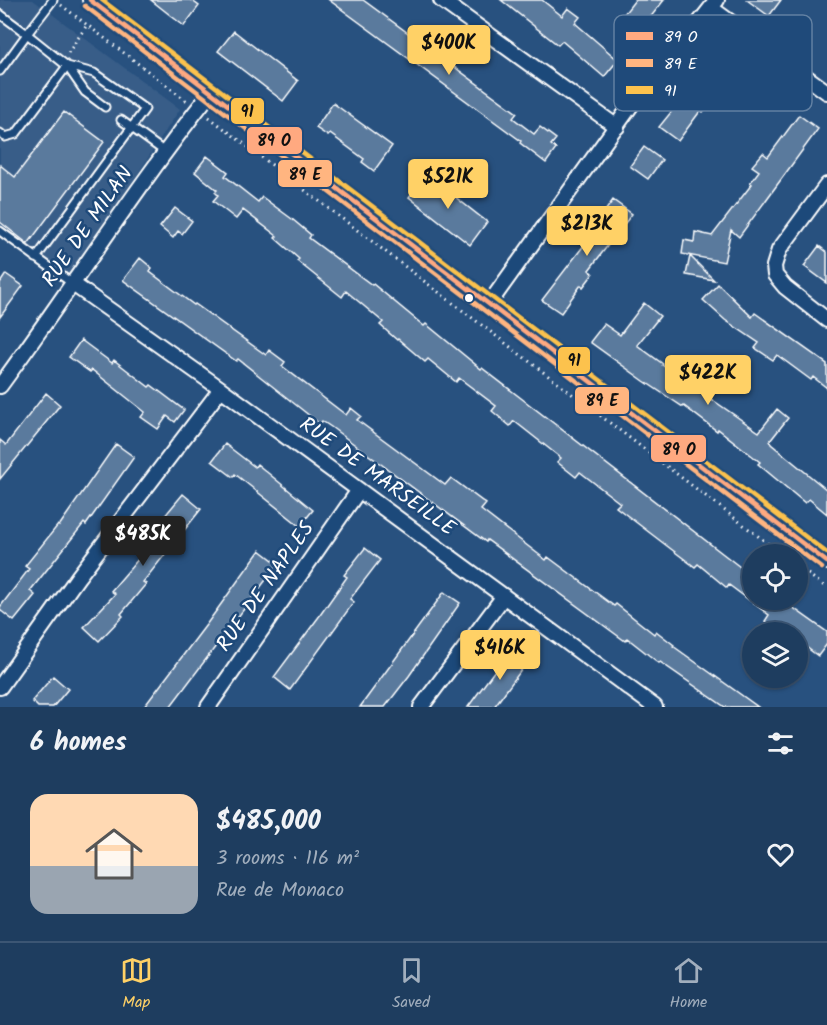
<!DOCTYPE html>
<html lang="en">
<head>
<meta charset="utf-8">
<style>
	:root { --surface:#1e3d5f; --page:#264465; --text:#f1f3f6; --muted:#a1aebd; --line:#3c5674; --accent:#ffd166 }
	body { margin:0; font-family:Kalam,sans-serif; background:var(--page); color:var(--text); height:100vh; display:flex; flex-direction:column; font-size:22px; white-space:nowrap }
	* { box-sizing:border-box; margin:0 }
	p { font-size:20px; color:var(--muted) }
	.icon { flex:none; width:33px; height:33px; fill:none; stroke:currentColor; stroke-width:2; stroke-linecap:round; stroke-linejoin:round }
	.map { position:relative; height:707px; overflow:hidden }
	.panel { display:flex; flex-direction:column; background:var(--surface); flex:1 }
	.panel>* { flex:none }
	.fabs { position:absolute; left:742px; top:544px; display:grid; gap:12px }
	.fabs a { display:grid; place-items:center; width:66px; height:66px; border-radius:50%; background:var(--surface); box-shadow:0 2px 4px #0004,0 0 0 2px var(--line); font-size:30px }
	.price { position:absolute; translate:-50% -51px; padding:0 14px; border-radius:6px; background:var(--accent); color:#111; font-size:20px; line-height:39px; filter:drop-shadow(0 2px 3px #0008) }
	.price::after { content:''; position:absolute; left:50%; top:36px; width:18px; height:14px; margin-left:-9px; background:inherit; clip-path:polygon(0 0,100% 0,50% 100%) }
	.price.on { background:#222; color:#fff }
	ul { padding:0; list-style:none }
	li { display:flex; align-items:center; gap:18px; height:150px; padding:0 30px }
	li+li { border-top:2px solid var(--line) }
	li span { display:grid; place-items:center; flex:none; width:168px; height:120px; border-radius:18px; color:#555 }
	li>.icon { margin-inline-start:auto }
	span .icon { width:72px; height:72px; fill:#fffc; stroke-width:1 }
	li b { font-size:26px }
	h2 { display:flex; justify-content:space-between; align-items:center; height:72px; padding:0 30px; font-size:26px }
	.dock { display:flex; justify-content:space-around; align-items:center; height:84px; border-top:2px solid var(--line); background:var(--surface); font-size:16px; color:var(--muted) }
	.dock a { display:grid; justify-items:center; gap:3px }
	.dock .on { color:var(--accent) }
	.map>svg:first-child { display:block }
</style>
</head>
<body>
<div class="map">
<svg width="827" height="707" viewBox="0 0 827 707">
	<rect width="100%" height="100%" fill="#28517f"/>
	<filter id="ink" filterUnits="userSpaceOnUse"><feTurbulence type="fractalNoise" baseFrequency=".0167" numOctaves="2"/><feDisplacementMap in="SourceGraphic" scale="12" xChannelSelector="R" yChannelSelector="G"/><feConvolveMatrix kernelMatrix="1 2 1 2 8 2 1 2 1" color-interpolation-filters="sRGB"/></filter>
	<g filter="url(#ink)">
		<path fill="#375d88" d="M0,0H33L180,109L70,277L0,225Z"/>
		<path fill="#5a7a9d" stroke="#fff" stroke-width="1.5" d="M151,0H191L199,6L184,26Z
			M329,0H363L517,113L513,118L534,134L540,127L556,139L551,145L556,149L546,163L520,143L521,141Z
			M501,0H542L562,16L568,8L580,17L575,23L618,60L604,77L562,41L558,45Z
			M635,0H664L642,28L624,14Z
			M747,0H781L769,16Z
			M234,31L298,81L283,101L218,51Z
			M710,64L730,80L703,112L701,110L678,141L659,127Z
			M333,103L392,146L374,171L362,162L364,159L330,134L328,136L316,128Z
			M64,112L104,142L28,244L0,222V165L15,177Z
			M799,115L818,129L739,237L731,230L724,262L682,254L684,240L694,242L695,232L712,236L752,184L750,183L759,171L752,166L763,153L768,157Z
			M644,147L662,160L648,179L630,166Z
			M207,156L228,172L225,176L258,202L262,197L292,219L311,235L309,238L372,285L373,284L424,326L426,324L481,369L482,368L753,577V600H782L827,632V644L818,656L798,641V633H780L765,621L769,615L729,585L727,588L698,564L695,567L671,549L616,507L620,503L580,472L576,477L557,462L561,458L514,421L510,426L492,411L496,406L459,378L456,382L428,359L425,362L398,339L397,340L380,325L383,322L346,291L342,297L297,261L299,259L275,238L277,236L243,210L236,219L213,201L218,195L215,192L217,190L195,172Z
			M426,174L487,222L470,245L409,197Z
			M613,200L632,214L589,270L593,274L583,287L581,285L561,313L542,300L598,227L595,225Z
			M175,208L192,221L182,234L178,231L173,238L160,227Z
			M819,246L827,252V283L804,266Z
			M690,256L714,280L686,275Z
			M140,258L152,268L150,272L194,305L195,304L266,355L269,350L285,362L282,366L346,415L351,408L361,416L357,420L445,485L451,478L486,504L481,510L546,560L548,557L614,606L616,604L654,634L656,631L674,645L673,646L758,707H725L660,662L659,663L627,638L625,641L487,540L486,542L331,427L322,421L320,424L238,359L236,361L123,280Z
			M6,274L23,286L0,317V283Z
			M718,284L752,317L755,313L827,364V388L813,377L811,380L777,355L773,360L755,348L759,343L725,320L703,300Z
			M644,303L660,316L637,345L663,364L662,365L759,432L777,409L788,418L770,441L771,444L827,490V514L809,499L805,503L758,464L760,462L718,429L717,431L684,406L683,407L644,381L590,342L604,324L620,335Z
			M81,340L112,363L114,360L149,387L151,385L184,410L175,422L167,416L158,429L141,417L145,412L92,370L90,372L69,357Z
			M46,393L60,405L0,479V440L6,445Z
			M116,444L134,457L86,525L84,523L30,591L35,595L14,621L0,610V607L29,569L25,566L58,525L59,526Z
			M225,444L255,467L257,464L313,510L300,526L235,474L233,477L212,461Z
			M183,494L201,509L143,582L146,584L121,614L123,616L99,641L84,627L115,594L111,591L141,556L140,554L167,521L163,518Z
			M365,548L380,560L350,599L354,602L290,690L274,677L318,618L347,577L344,575Z
			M260,550L278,564L170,707H144L206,625Z
			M444,592L460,603L409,676L385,707H360Z
			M511,648L528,661L494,707H468Z
			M53,676L68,689L53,707H38L32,701Z"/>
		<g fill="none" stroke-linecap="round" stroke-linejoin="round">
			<g stroke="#fff" stroke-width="11">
				<path id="service" d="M0,14L27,34L53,0
					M67,66L85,92L105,107
					M0,71L27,34L67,66L16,134L5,137L0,133
					M121,120L165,152
					M0,231L73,284
					M36,258L145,109L94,73L67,66"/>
			</g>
			<g stroke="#fff" stroke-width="18">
				<path id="minor" d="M90,0L827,562
					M441,0L617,127
					M711,8L827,92
					M827,185L779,250L774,266L775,275L785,287L827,320
					M73,284L221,389L655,707
					M489,304L657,69L691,33L717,0
					M0,386C71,289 136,187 211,92
					M0,687L78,577L221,389
					M208,707L359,490
					M421,707L504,596"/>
			</g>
			<path stroke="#fff" stroke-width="3" stroke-dasharray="1.5 4.5" stroke-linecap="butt" d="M61,5L187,101
				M68,53L87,25
				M209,117L783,555
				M798,567L827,588"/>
			<use href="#service" stroke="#1f4a7a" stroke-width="7"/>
			<use href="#minor" stroke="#1f4a7a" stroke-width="14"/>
			<g stroke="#1f4a7a" stroke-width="9">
				<path id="bus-1" d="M90,0L827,562"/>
			</g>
			<g stroke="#1f4a7a" stroke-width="9">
				<path id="bus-2" d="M85,6L822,568"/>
			</g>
			<g stroke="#1f4a7a" stroke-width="9">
				<path id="bus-3" d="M102,0L827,553"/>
			</g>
			<use href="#bus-1" stroke="#ffa980" stroke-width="4.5"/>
			<use href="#bus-2" stroke="#ffb580" stroke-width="4.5"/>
			<use href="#bus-3" stroke="#fcc24d" stroke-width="4.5"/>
		</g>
	</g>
	<circle fill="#fff" stroke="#1f4a7a" stroke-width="2" cx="469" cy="298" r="5"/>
	<g text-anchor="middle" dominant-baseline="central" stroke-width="5" stroke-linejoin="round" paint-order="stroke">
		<g font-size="21" fill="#fff" stroke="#1f4a7a">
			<text transform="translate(88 227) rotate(-55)">RUE DE MILAN</text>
			<text transform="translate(377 477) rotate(36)">RUE DE MARSEILLE</text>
			<text transform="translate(266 587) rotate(-55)">RUE DE NAPLES</text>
		</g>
	</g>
	<rect x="614" y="15" width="198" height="96" rx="9" fill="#1f4a7a" stroke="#6280a2" stroke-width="1.5"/>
	<rect x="626" y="32" width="27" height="8" fill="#ffa980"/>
	<rect x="626" y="59" width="27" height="8" fill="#ffb580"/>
	<rect x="626" y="86" width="27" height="8" fill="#fcc24d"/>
	<g font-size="16" fill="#fff">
		<text x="664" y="42">89 O</text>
		<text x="664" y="69">89 E</text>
		<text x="664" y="96">91</text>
	</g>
	<g stroke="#1f4a7a" stroke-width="2">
		<rect x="230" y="97" width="35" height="28" rx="6" fill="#fcc24d"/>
		<rect x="246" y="126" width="57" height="29" rx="6" fill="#ffa980"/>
		<rect x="277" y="159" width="56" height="29" rx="6" fill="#ffb580"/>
		<rect x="557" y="346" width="34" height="29" rx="6" fill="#fcc24d"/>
		<rect x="574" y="386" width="56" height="29" rx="6" fill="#ffb580"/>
		<rect x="650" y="434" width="57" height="29" rx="6" fill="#ffa980"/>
	</g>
	<g font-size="16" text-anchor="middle" font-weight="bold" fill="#111">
		<text x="247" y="117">91</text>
		<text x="274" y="146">89 O</text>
		<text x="305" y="180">89 E</text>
		<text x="574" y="366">91</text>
		<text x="602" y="406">89 E</text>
		<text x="679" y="455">89 O</text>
	</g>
</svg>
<div class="fabs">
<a><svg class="icon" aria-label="locate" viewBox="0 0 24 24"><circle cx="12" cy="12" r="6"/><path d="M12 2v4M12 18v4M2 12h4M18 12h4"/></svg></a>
<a><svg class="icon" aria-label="layers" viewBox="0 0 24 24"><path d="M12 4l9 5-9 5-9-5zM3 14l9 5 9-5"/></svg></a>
</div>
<b class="price" style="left:449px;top:76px">$400K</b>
<b class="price" style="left:448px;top:210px">$521K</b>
<b class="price" style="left:587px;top:257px">$213K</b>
<b class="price" style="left:708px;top:406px">$422K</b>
<b class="price on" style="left:143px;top:567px">$485K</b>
<b class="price" style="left:500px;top:681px">$416K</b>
</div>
<section class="panel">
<h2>6 homes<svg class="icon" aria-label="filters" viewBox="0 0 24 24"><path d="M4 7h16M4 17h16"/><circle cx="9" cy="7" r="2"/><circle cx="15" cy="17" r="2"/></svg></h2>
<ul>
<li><span style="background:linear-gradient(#ffd9b3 60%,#9aa5b1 0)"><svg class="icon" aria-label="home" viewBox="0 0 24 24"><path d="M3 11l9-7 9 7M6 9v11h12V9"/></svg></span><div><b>$485,000</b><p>3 rooms · 116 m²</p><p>Rue de Monaco</p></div><svg class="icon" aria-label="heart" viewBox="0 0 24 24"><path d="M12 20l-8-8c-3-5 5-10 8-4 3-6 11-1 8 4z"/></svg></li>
</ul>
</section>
<nav class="dock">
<a class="on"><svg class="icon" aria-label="map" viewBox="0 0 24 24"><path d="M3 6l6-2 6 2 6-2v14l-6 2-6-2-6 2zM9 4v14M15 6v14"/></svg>Map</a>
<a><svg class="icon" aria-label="saved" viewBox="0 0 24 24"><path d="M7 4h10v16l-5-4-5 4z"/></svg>Saved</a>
<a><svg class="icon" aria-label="home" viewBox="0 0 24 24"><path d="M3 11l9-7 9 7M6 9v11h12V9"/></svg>Home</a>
</nav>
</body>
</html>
